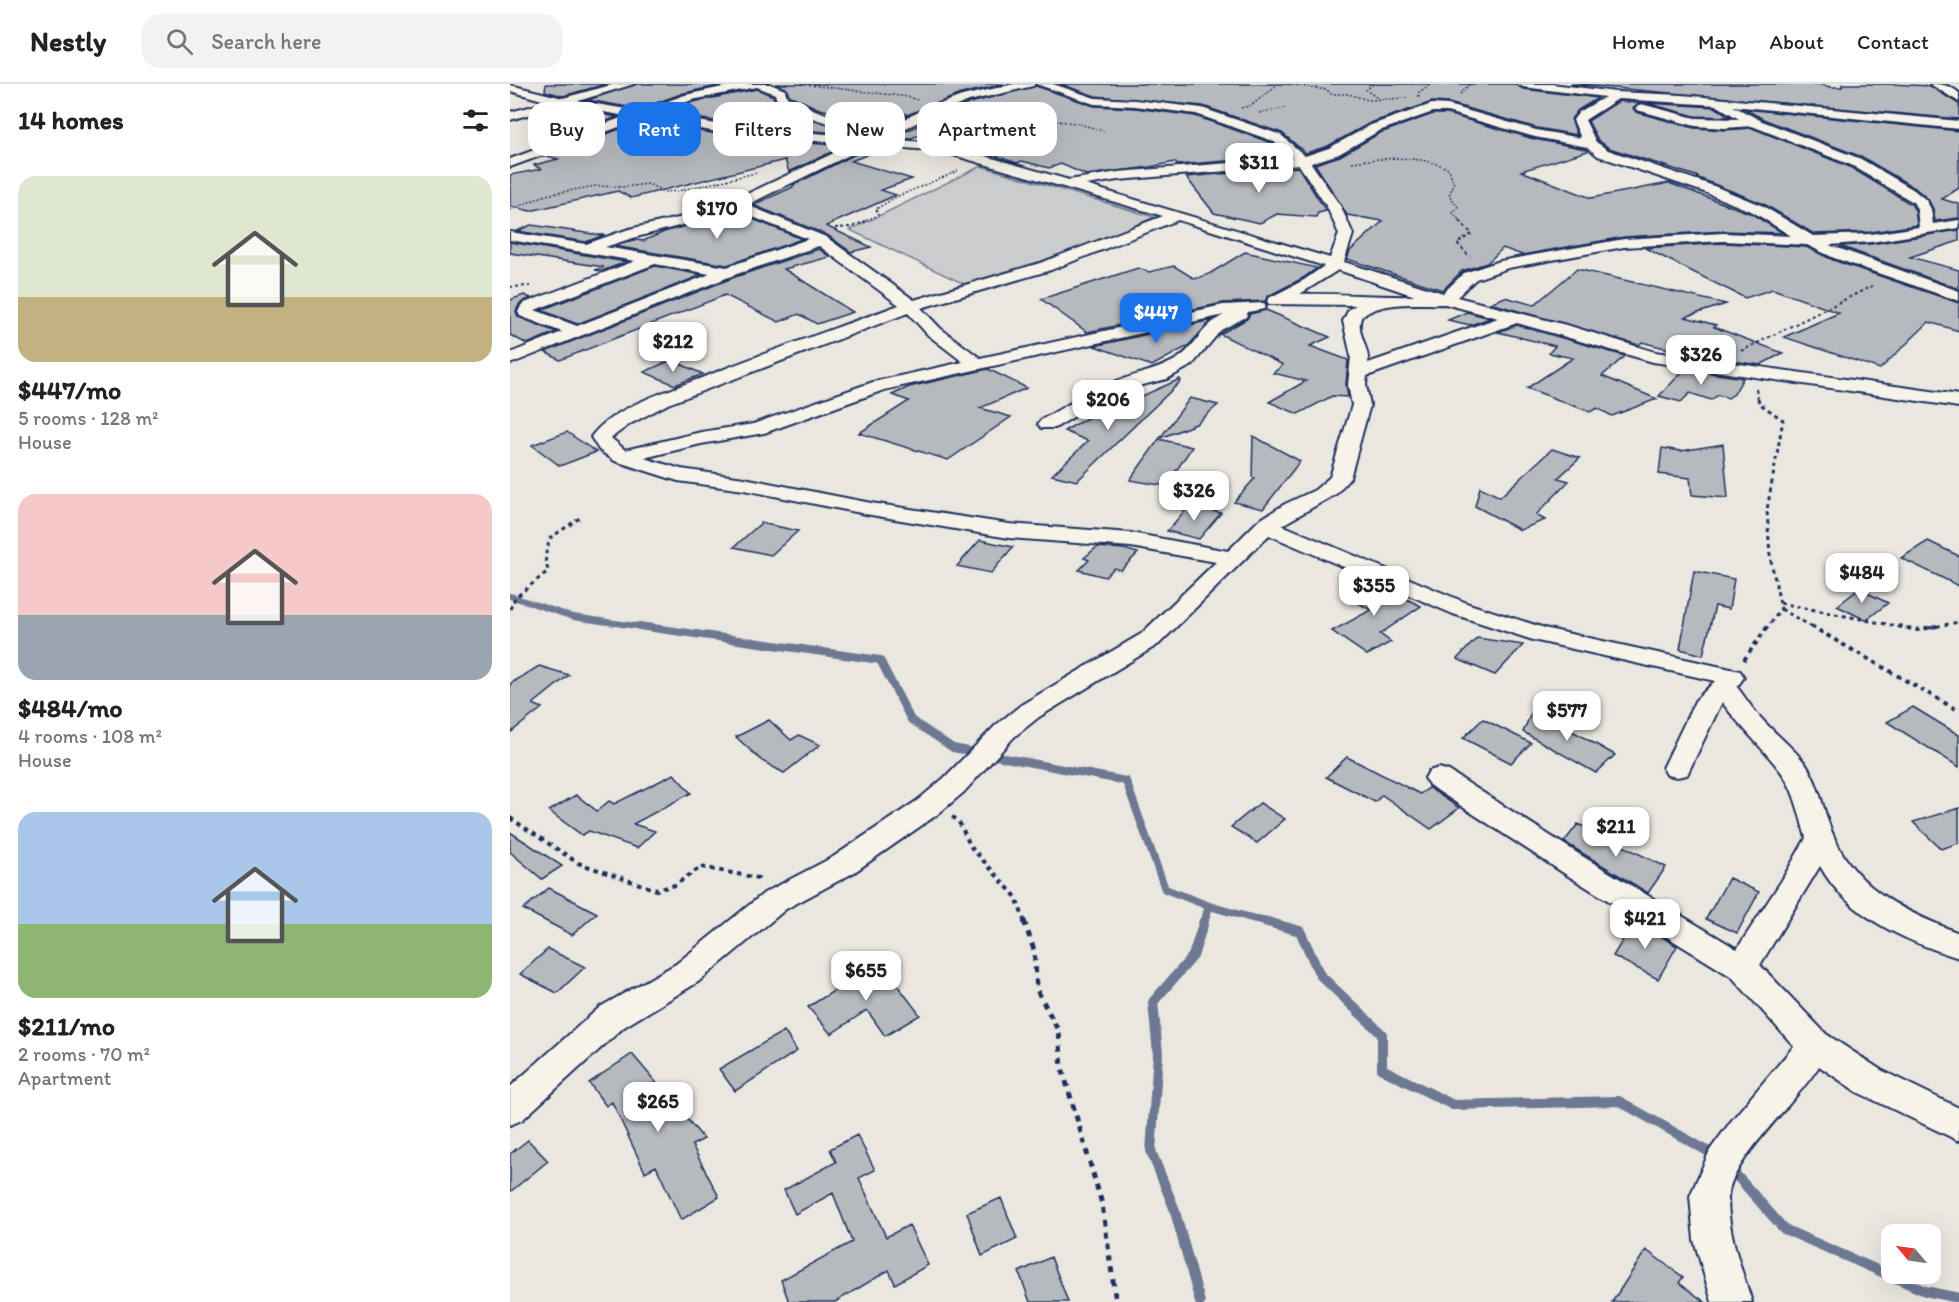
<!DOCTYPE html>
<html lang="en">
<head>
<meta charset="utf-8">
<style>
	:root { --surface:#fff; --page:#f2f2f2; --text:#222; --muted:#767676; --line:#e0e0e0; --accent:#1a73e8 }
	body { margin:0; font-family:Itim,sans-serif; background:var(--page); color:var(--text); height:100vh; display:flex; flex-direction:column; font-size:22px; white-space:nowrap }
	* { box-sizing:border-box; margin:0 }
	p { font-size:20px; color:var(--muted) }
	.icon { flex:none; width:33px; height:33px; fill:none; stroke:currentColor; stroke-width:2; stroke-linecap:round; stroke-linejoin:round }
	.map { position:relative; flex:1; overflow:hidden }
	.panel { display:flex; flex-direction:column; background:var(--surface); width:510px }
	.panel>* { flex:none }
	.guide { position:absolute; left:18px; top:18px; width:570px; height:54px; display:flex; gap:12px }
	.needle { width:39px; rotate:299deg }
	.fabs { position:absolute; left:1371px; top:1140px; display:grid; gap:12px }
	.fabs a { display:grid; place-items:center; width:60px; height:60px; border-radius:12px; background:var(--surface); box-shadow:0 6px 24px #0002; font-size:30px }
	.price { position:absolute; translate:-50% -51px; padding:0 14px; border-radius:12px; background:#fff; color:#222; font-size:20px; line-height:39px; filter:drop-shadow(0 2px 3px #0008) }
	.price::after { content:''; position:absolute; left:50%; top:36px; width:18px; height:14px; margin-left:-9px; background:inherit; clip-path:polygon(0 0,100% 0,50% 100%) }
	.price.selected { background:var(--accent); color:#fff }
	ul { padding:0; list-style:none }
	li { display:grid; align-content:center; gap:12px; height:318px; padding:0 18px }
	li span { display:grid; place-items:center; height:186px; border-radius:18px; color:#555 }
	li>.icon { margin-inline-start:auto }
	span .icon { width:108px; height:108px; fill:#fffc; stroke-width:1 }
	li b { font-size:26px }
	h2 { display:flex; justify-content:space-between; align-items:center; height:72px; padding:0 18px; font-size:26px }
	.tag { padding:0 21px; border-radius:18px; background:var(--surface); box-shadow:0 6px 24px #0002; font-size:21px; line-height:54px }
	.tag.selected { background:var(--accent); color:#fff }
	header { display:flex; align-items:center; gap:36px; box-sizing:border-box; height:84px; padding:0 30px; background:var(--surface); border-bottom:2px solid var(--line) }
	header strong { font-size:28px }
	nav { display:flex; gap:33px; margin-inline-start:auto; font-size:21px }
	.search { width:420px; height:54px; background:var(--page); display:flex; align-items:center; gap:15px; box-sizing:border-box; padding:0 21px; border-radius:18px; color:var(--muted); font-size:22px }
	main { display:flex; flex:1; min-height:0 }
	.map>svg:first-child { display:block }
</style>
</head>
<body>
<header>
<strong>Nestly</strong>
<div class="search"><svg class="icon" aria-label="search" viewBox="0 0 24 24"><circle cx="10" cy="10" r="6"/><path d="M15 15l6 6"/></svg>Search here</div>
<nav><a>Home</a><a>Map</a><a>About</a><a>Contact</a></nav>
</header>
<main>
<section class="panel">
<h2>14 homes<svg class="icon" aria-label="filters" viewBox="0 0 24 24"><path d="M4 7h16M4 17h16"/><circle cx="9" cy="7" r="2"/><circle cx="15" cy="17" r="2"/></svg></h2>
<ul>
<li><span style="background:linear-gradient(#dfe7d0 65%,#c2b280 0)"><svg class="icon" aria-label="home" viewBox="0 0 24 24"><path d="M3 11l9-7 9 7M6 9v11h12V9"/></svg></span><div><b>$447/mo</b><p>5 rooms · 128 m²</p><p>House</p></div></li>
<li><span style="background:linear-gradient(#f6c9c9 65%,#9aa5b1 0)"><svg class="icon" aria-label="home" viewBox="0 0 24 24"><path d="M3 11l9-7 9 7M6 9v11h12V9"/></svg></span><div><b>$484/mo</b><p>4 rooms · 108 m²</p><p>House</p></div></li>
<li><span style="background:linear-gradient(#a9c7e8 60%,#8fb573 0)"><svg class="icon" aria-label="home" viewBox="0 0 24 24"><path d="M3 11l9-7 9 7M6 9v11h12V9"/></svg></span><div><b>$211/mo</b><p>2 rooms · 70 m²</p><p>Apartment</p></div></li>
</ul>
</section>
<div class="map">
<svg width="1449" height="1218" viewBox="0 0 1449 1218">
	<rect width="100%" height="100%" fill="#eae7e0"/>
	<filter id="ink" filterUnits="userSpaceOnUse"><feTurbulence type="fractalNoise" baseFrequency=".0167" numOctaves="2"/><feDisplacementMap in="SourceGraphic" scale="12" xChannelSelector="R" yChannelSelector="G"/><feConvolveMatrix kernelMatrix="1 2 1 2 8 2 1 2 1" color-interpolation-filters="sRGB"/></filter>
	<g filter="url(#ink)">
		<path fill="#cbcccd" stroke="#737e96" stroke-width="1.5" d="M471,82L644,133L559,172L454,200L340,146Z"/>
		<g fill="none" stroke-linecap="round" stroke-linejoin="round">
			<path stroke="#6d7892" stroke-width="6" d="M0,512L63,533L140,544"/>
			<path stroke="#6d7892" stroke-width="8" d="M129,542L370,576L401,636L443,664L616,697L655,805L699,822L759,839
				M694,839L699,822"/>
			<path stroke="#6d7892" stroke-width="10" d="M754,837L790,847L810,891L872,950V985L943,1021L1109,1017L1208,1073
				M1219,1083L1274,1145L1415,1207L1449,1214
				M690,1218L664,1124L641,1067L648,970L643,918L683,872L694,837"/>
		</g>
		<path fill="#b6babf" stroke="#1b2f5e" stroke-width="1.5" d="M36,0H96L53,12L35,7Z
			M126,0H216L174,9L129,25L78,16Z
			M266,0H494L451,10L397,31L389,25L343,32L309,25L279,11L276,4Z
			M550,0H1005L1013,5L1088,14L1068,26L1061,35L1067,51L1027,44L939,19L922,18L860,39L818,62L796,69L772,49L693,22L585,12Z
			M1060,0H1309L1320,3H1332V0H1382L1420,2L1449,20V35Z
			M526,2L584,22L625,24L685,32L762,59L777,72L667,81L665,78L640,83L576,91L551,80L539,84L512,77L507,79L456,62L407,52L399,55L382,53L460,19Z
			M247,5L263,12L266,19L273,22L226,37L224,40L153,29L183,18Z
			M1109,17L1129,19L1123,24L1126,28L1184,44L1215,46L1242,44L1340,83L1401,120L1405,126L1407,141L1361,148L1304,150L1254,120L1186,93H1189L1099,64L1088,56L1078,37Z
			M1136,19L1205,23L1221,33L1185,32Z
			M53,23L107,33L89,40L35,28Z
			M1235,25L1449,47V104L1432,115L1449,120V134L1425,137L1423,125L1418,115L1405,104L1352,73L1253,35Z
			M289,30L328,43L352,44L379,39L356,51L250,43Z
			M923,30H937L1024,55L1076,65L1078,67L1011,87L1081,114L1159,99L1242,130L1273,149L1213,147L1114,153L1012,171L993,164L977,179L952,187L933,206L837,175L840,167L873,137L837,131L805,80L830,72L870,49Z
			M131,37L219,52L334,62L279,88L275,76L121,114L108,107L20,127L0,122V91L31,85L24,81L48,75L37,72Z
			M360,63L374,64L341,77L402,95L371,106L386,111L316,142L361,163L341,168L317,151L243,121L283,103V101Z
			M788,83L816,127L808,129L806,133L767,130L750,139L704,129L676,93Z
			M225,128L292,155L217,181L104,162L126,156L133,157L154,148Z
			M21,141L90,151H94L76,158L7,147Z
			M1449,146V157L1400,173L1449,186V205L1330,162L1361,160Z
			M0,158L116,178L92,187L85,186L94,183L0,169Z
			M1213,159L1296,163L1323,176L1449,219V247L1419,238L1370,285L1274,253L1329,229L1263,205L1235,214L1135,164Z
			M309,165L320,173L274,185L343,228L307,240L289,230L269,238L215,211L50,276L35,268L225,193Z
			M735,168L807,184L793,194L758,212L755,217L713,219L577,248L531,215L628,184L639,188L664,182L685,195L699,190Z
			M145,182L192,191L67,240L31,226Z
			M1067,185L1216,220L1175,233L1206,241L1204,243L1273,269L1250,281L1182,271L1132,258L1129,261L980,219L995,213L1024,221Z
			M14,211L21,214L10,219L6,227L8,233L46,248L17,260L0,251V216Z
			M756,226L820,253L800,262L838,276L836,301L838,313L822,312L788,330L759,318L796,297L763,289L773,281L710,250L737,235L740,230Z
			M957,228L980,234L960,241L938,236Z
			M702,236L678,262L642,282L584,262Z
			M1007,241L1115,272L1092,292L1147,315L1102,332L1087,324L1080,328L1017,304L1063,274L1039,269L1045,262L988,248Z
			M161,276L193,290L165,301L134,288Z
			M478,285L517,304L470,324L501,333L438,376L349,349L399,317L382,311L399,303Z
			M1175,285L1233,294L1224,310L1218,314L1208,311L1201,316L1180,309L1171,318L1149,312Z
			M670,295L671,297L567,397L542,391L578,357L554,347L604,319L610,322Z
			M680,314L708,321L686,340L650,354Z
			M57,348L86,368L50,382L22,361Z
			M743,352L790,377L753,425L724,418L745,394L742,393Z
			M649,355L682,363L656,402L620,396Z
			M1213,360L1218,414L1182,411L1180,394L1149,390L1152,364L1171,367Z
			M1042,365L1070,374L1048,394L1059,397L1026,431L1035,436L1010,446L965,422L970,403L990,413Z
			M679,422L711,429L689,455L657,447Z
			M251,439L288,447L261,471L224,463Z
			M470,456L503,463L481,489L447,482Z
			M1418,457L1449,472V502L1391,474Z
			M587,463L614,465L628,469L611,486L604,484L595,493L569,486L579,476L574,474Z
			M1184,487L1224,495L1219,525L1205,522L1193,571L1170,565Z
			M858,496L911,522L870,550L881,558L857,571L822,547L861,526L834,511Z
			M1349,505L1378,519L1356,536L1327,522Z
			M967,554L1013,561L985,591L947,575Z
			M29,582L59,591L23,620L32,624L0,649V600Z
			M1403,623L1449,651V683L1377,638Z
			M1023,625L1105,671L1086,689L1013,648Z
			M973,635L1021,659L1001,679L953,654Z
			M259,636L281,656L289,651L310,661L274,689L252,677L226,653Z
			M837,673L910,710L919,704L949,724L921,745L872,711L865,718L816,693Z
			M164,690L181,709L123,740L145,747L127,764L79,747L72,751L39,727L66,711L87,727L99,717L104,720Z
			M750,719L775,735L747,759L721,743Z
			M1449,724V759L1431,765L1403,738Z
			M1068,740L1156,783L1138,809L1054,758Z
			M0,748L52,782L32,795L0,768Z
			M1219,794L1249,808L1227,849L1196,835Z
			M39,804L87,829L62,851L13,825Z
			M1125,836L1167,862L1148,895L1103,872Z
			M38,865L75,883L47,909L10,890Z
			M370,878L410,931L375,952L357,926L321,950L298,923Z
			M274,947L287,967L225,1007L209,985Z
			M122,970L194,1055L182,1061L209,1113L171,1136L146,1082L135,1088L102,1018L96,1022L79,999Z
			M347,1051L365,1086L349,1094L376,1153L399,1141L418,1181L385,1200L379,1186L325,1218H279L271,1196L342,1158L323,1109L285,1130L274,1106L326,1078L320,1065Z
			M18,1056L38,1077L0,1108V1070Z
			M491,1114L507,1155L472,1172L457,1129Z
			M1136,1166L1173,1193L1169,1199L1195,1218H1102Z
			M541,1173L558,1218H520L509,1188Z"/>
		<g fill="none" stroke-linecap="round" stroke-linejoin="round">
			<g stroke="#1b2f5e" stroke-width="4">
				<path id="minor" d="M105,0H124L68,17L129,27L175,11L227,0H260L275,6L277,13C327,37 334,39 389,27L395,31L393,34C352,44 328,47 289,28L238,44L356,53L413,26L452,12L504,0H525L523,2L459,17L421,32L373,55L430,59L559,96L608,88L782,74L763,57L686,30L625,22L584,20L526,0H543L585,14L625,16L692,24L771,51L795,72L819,64L861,41L922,20L938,21L1026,46L1071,54L1063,36L1069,28L1095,13L1013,3L1007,0H1042L1106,8L1172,11L1449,37V45L1223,22L1252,37L1351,75L1404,106L1416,116L1421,125L1423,140L1449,136V144L1361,158L1319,161L1449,207V217L1324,174L1297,161L1213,157L1114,163L998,184L966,195L947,213L1060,242L1145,268L1449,311V323L1143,278L1007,239L857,292L856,301L860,321L840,394L826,410L772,441L959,520L1038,545L1230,587L1234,593L1227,603C1234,612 1241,623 1249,632C1263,648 1281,662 1294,678C1311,701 1313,730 1325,755C1348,807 1398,829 1449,849V874C1396,857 1338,833 1310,782L1250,881L1316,950L1371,986L1449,1024V1057L1347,1008L1309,982C1289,1015 1218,1079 1218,1114C1218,1150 1231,1184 1242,1218H1202L1184,1156L1180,1112L1200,1066L1222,1036L1284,962L1222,893L1052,788L919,701L915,694L919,687L929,684L939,687L1072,772L1227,865L1272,796L1296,754C1290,733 1285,707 1272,689C1254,665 1231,644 1212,618L1177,691L1167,693L1157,691L1153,684L1185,617L1205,597L1023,556L943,530L759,451L649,560L529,633L504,653L454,708L428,730L343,789L276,825L188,898L114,943L12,1036L0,1041V1003L90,923L166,880L254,809L323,773L408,716L434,694L486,641L511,621L631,550L706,478L621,463L499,454L361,431L234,406L168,397L105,377L89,366L81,353C102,323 161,306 194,293C259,267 324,245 389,221L309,162L224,191L0,280V269L52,248L10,232L8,228L12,220L125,177L0,156V148L76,160L119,145L177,132L220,118L343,60L219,50L131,35L0,83V75L116,32L53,21L0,36V28L39,18L0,7V1L53,14ZM247,3L265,10L267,17L279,23L227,39L226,43L144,30L182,16ZM1108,15L1206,21L1229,35L1185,34L1131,20L1125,24L1127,26L1185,42L1215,44L1242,42L1341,81L1403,118L1407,125L1409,143L1361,150L1303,152L1253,122L1204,102L1098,66L1086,58L1075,36ZM923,28H937L1025,53L1077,63L1088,72L1194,108L1243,128L1281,152L1213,149L1114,155L990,177L954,189L933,209L834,178L843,150L831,123L801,79L829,70L869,47ZM360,61L429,67L653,132L530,179L404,216L316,153L237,121ZM789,81L817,123L829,150L820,174L576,101L608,96ZM225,126L298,155L217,183L95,163C138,148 182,140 225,126ZM668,136L814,182L794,196L759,214L757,217L759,220L846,221L839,225L833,237L841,272L838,301L842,321L820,393L805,406L775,420L748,437L718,467L621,449L499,440L361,419L234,394L171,385L134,374L191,360L254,349L374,306L714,231C690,243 685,264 667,275C648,286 630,289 610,296C582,306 557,321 531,336L528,340L531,344H545L590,317L624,303L657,295L682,281L711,246L736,233L738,228L754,225L756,222L754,219L713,221L470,274L430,244L411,224L541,186ZM145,180L200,190L67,242L25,226ZM828,186L905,212C866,213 829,209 790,210ZM935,220L988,234L858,279C860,263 844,247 852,232C874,216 909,221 935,220ZM398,229L418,251L453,278L363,298L243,340L191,348L115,366L101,354L120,340L158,320Z
					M1420,0C1432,0 1440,1 1449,9V18Z"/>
			</g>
			<path stroke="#1b2f5e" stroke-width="1.5" stroke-dasharray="2 2" stroke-linecap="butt" d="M291,0L399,13L407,16
				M778,0L817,6L821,10H838L858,16L897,14
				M863,0L856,6L870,16
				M950,10L960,0
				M909,13V8L921,0
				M731,24L742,21L768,0
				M749,29L775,24
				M494,32L566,39L594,47
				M449,51L503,27L491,24
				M467,57L497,45L518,48L542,36
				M842,78C875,74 908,70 939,85L944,100L939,111L948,123L943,129L951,138
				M0,126L36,111L85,102L113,103L138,100L155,108L168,107L246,89
				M353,138L368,131L366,125L386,113L448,87"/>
			<path stroke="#1b2f5e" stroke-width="2" stroke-dasharray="3 3" stroke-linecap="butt" d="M950,137L962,150L947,159L960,173
				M325,144L342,143L356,137
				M0,203L20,202
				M1231,267L1362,202
				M1246,305L1248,315"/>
			<path stroke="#1b2f5e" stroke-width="3" stroke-dasharray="4 4" stroke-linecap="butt" d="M1248,314L1249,319L1273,336L1257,426L1260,472L1271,525L1257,544
				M1270,519L1396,544
				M0,525L5,514L38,487L35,473L40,454L71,433
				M1271,525L1304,544
				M1419,544L1449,538"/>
			<path stroke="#1b2f5e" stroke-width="4" stroke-dasharray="4.5 4.5" stroke-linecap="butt" d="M1301,542L1449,627
				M1388,542L1407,546L1427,542
				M1234,576L1258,542
				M442,733L448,736L461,763L506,813L515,839
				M0,734L68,779L147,806L165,801L191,783L248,794L251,797"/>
			<path stroke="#1b2f5e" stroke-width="5" stroke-dasharray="6 6" stroke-linecap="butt" d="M514,837L524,866L527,906L549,948L552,984L592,1120L606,1218"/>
			<use href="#minor" fill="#f7f3e8" fill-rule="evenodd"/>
		</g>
	</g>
</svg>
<div class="fabs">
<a><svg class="needle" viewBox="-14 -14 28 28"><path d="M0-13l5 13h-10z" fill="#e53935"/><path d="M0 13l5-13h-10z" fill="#767676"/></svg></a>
</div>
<b class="price" style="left:749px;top:110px">$311</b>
<b class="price" style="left:207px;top:156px">$170</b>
<b class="price selected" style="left:646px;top:260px">$447</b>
<b class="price" style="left:163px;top:289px">$212</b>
<b class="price" style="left:1191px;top:302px">$326</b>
<b class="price" style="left:598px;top:347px">$206</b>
<b class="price" style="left:684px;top:438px">$326</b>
<b class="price" style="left:1352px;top:520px">$484</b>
<b class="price" style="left:864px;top:533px">$355</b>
<b class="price" style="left:1057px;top:658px">$577</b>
<b class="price" style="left:1106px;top:774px">$211</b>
<b class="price" style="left:1135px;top:866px">$421</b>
<b class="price" style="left:356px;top:918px">$655</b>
<b class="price" style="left:148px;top:1049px">$265</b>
<div class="guide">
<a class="tag">Buy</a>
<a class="tag selected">Rent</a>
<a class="tag">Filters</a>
<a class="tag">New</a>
<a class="tag">Apartment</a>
</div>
</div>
</main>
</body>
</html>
